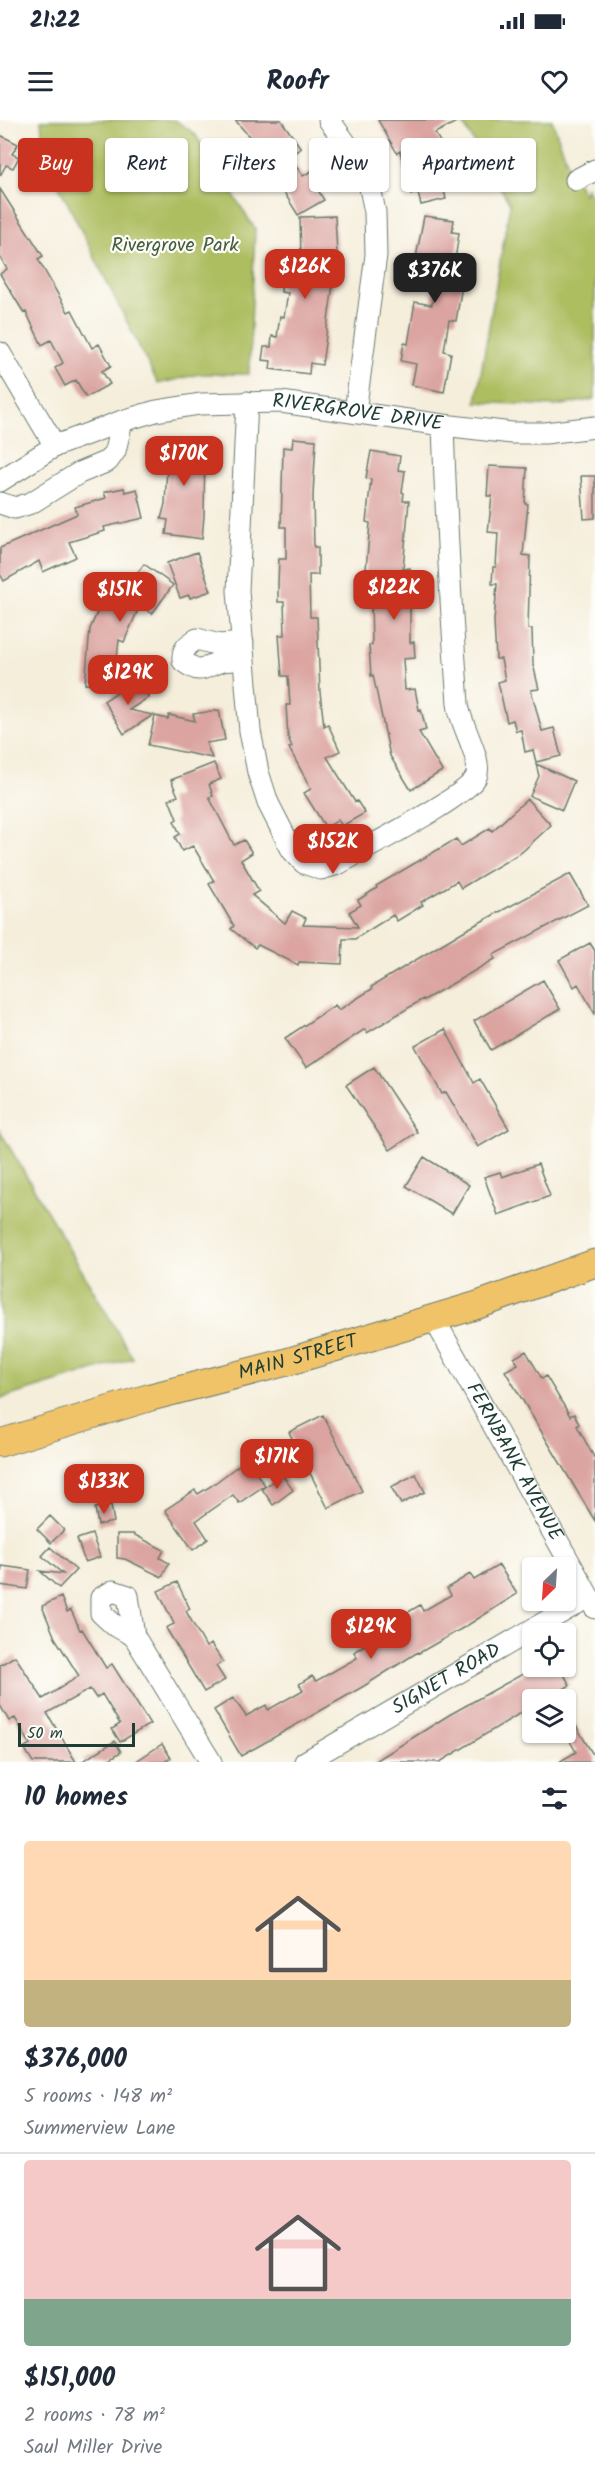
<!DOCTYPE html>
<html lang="en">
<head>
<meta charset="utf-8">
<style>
	:root { --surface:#fff; --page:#f2f2f3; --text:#1f2937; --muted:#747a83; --line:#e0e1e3; --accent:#c8321e }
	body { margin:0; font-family:Kalam,sans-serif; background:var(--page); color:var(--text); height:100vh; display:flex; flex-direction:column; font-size:22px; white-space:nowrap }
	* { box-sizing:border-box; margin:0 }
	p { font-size:20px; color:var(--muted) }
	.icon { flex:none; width:33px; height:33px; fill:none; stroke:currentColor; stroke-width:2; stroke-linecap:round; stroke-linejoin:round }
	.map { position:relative; height:1642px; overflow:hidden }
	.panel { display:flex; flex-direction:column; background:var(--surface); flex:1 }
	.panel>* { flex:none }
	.guide { position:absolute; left:18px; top:18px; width:560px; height:54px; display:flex; gap:12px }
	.needle { width:39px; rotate:205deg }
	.controls { position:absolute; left:522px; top:1437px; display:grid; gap:12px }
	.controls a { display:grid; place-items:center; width:54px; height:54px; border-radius:6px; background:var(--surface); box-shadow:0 2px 4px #0004; font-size:30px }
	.scale { position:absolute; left:18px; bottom:15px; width:117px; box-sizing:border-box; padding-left:6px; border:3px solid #1f3d34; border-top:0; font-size:16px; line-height:21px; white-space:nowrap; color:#1f3d34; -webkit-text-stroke:4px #fdfcf7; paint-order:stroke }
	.price { position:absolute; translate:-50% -51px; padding:0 14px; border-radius:12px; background:var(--accent); color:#fff; font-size:20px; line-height:39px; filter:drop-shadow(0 2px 3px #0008) }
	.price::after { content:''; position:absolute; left:50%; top:36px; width:18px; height:14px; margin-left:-9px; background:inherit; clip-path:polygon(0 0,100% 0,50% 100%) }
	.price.active { background:#222; color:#fff }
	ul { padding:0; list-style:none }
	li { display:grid; align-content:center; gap:12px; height:318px; padding:0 24px }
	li+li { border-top:2px solid var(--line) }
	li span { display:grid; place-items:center; height:186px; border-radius:6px; color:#555 }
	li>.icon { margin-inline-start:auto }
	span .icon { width:108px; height:108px; fill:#fffc; stroke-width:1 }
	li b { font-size:26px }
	h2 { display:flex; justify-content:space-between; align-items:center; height:72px; padding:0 24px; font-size:26px }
	.tag { padding:0 21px; border-radius:6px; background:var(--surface); box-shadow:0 2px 4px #0004; font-size:21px; line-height:54px }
	.tag.active { background:var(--accent); color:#fff }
	.status { display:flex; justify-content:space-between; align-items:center; height:42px; padding:0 30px; background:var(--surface); direction:ltr }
	.status svg { height:16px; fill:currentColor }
	header { display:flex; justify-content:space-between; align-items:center; height:78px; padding:0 24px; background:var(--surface); font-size:27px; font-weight:700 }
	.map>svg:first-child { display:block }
</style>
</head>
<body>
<div class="status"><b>21:22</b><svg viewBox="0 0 49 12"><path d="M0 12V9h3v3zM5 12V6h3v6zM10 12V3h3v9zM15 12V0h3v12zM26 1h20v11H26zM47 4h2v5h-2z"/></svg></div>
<header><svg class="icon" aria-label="menu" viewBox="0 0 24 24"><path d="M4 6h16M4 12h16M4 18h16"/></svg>Roofr<svg class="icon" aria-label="heart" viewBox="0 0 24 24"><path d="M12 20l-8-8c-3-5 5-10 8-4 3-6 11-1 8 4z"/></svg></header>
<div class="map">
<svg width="595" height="1642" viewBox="0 0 595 1642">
	<rect width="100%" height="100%" fill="#fdfcf7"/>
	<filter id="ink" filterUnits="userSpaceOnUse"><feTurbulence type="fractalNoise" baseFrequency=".0167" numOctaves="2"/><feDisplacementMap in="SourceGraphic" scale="12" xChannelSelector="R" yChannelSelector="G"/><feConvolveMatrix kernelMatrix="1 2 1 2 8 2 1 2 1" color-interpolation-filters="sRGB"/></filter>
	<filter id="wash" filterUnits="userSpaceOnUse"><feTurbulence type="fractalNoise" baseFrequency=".008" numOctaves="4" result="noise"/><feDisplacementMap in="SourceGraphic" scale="24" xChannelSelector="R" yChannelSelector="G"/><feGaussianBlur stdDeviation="1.35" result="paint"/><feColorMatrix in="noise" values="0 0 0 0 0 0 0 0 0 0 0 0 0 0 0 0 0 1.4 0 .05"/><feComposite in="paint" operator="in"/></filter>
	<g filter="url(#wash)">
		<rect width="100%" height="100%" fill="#f5eedb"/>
		<path fill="#adbe61" stroke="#667e4a" stroke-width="1.5" d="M41,0H175L195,14L255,109L249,254H199L158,264L44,36Z
			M461,0H552L570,50L584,74L586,67L595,82V279L556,286L476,282L510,84Z
			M0,1011L133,1238L0,1279Z"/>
		<g id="blocks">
			<path fill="#dba4a0" d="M235,0H281L301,28L289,37L303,56L317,48L327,64L318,70L324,80L298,95L282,69L284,68L261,35L264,34Z
				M378,0H460L435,13L443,27L435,31L446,79L421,85L418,73L411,75L400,31L397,33Z
				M0,15L18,24L12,34L19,37L13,48L6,45L0,56Z
				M0,69L43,136L38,139L68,192L72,190L92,228L99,224L111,246L102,251L110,264L86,277L76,260L65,266L55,248L63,243L51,220L42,225L26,192L24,193L0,154L7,149L0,137Z
				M335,96L337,134H325L323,156L334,157L322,245L310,243L309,254L270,249L271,241L262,240L264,227H271L272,216L277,217L280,196L284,197L288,173L281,172L284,138L301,140L300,97Z
				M424,96L454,100L452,112L459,113L455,140L468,142L466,161L463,160L456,201L449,200L444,231L451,233L444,272L412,265L416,244L401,241L404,223L408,224L415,182L432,185L435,155L413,153Z
				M293,318L316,320L313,375L314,427H318V455H309L310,497H317L320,572L324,606L328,604L340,631L327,637L355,682L357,681L365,693L342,706L338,700L326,708L304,673L311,669L289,628L292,627L288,617L286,585H290L288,556H282L279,515H285L284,482H278V463L279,439H286V407H281L283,327L292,328Z
				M160,321H205L204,396L202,419L166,414L168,400L161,399L165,384L167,346H161Z
				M371,331L400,336L398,350L405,351L402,372L404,373L403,381H409L403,449L410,448V523L414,522L415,538L403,539L405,570L415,569L419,590L421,589L426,610L419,612L442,651L411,670L390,636L373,555L371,556L369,525H372L371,481H367L366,449L370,403L366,402L371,359L366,358Z
				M489,346L527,348L525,384H528L523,435L530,436L528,509H532L533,544L539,569L531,570L542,611L554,608L561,636L536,642L533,630L525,632L521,610L516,611L513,600L507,602L498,562L505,560L501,539H496L494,502L497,464H492L493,447H496L498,413L488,412L492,376H487Z
				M581,356H595V398L584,399Z
				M124,368L125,372L137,369L144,398L104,407L105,411L69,422L76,437L43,452L39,441L4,461L0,454V428L77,394L75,387L106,378L104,372Z
				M197,432L211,471L190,478L189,475L180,478L167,443Z
				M144,444L173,465L152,494L140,485L124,522L119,520L114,567L85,564L90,509L106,472L119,477Z
				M137,559L149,577L129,590L153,595L124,614L104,581Z
				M219,590L225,620L206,623L212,638L148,625L155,596L168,599L169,595L195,601L193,594Z
				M214,643L221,659L209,664L213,676L209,677L234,725L244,720L252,733L241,740L259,771L252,775L285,803L292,791L306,798L303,805L358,807L349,792L361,785L358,780L377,768L376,766L456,719L461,726L490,708L492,711L527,679L551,705L522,732L461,768L457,761L421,782L423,785L397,801L393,795L355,819H343L342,844L299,842L298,845L258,825L255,828L231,809L234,806L209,764L214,761L193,726L182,731L175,717L180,714L174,701L177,699L169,679L178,676L171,660Z
				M536,644L574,661L562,690L530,676L539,656Z
				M570,754L588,785L493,835L495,839L424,880L423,879L367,913L365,909L306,948L285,918L335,885L339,890L372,869L371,867L462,812Z
				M590,823L595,831V894L578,864L574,867L559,840Z
				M543,860L560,889L491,930L474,901Z
				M445,909L474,963L480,959L509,1009L478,1027L446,972L442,974L415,926Z
				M374,947L417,1012L390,1030L346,965Z
				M424,1037L469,1065L452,1094L406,1066Z
				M538,1044L550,1076L498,1095L484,1057L500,1052L502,1057Z
				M526,1231L542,1259L546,1256L570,1296L574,1294L579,1304L577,1306L595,1339V1401L505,1251L518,1244L514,1238Z
				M323,1295L362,1371L328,1388L289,1312Z
				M239,1345L243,1350L250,1345L265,1365L239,1383L233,1375L196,1401L208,1419L193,1430L165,1390L195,1370L198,1374L211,1366Z
				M416,1354L425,1372L401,1384L391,1367Z
				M282,1355L293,1370L273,1385L262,1369Z
				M111,1385L114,1402L98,1405L95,1388Z
				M50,1396L64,1410L51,1423L37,1409Z
				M92,1414L100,1437L85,1442L77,1419Z
				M117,1414H133L164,1430L160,1438L169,1443L162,1457L125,1439L117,1438Z
				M50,1427L76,1450L59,1468L40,1451L63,1454L42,1436Z
				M499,1445L517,1474L468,1505L419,1533L418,1532L364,1566L241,1636L214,1590L233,1578L246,1596L266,1585L268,1590L303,1570L299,1564L312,1556L316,1561L357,1538L354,1532L400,1501L398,1498L420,1485L423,1491L451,1475L447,1468L470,1454L474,1460Z
				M2,1446L30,1450L27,1469L0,1465Z
				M177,1462L190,1489L186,1491L206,1527L211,1524L223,1542L216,1546L225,1560L204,1572L166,1508L174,1504L158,1471Z
				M61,1477L67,1492L71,1490L80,1510L82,1509L106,1548L112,1544L150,1604L120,1622L112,1609L120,1604L102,1574L96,1578L90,1569L47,1593L76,1642H33L24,1628L30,1624L15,1598L9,1601L0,1585V1545L15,1536L43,1579L79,1556L55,1518L42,1486Z
				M537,1546H559L570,1565L562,1570L567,1580H532V1586L440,1642H374L449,1595Z
				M566,1589L595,1638V1642H559L576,1632L566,1614Z
				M115,1621L121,1632L105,1642H81Z
				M162,1624L171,1638L164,1642H135Z"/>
		</g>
	</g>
	<g filter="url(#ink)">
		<use href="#blocks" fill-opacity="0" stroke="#6a7b6e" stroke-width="1.5"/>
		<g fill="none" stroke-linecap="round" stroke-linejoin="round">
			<g stroke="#6a7b6e" stroke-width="23">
				<g id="minor">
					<path d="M329,0L347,25L369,63L375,92L376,135L355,292"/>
					<path d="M576,60L595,50"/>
					<path d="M0,233L55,326"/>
					<path d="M247,282L238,471L250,611L258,652L268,683L292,730L304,743L321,749L338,744C362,730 468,676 476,657C484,640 459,604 458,583C451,491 446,398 443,305"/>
					<path id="s1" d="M0,361L55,326L122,301L156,291L200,284L281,282L443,305L512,313H545L595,307"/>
					<path d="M0,383L15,388L31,383L79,353L108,341L115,331L122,301"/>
					<path d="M242,539C236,540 229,540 223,541C204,545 203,557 183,541C182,529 187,525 197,519L219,525L243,523"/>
					<path id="s2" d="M433,1197L595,1488"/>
					<path d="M134,1516L114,1505L101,1493V1478L113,1471L128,1476L134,1516L211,1642"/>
					<path id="s3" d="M305,1642L588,1477"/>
				</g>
			</g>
			<g stroke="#6a7b6e" stroke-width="29">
				<g id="major">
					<path id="s4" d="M0,1323L151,1277L287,1242L478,1185L595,1143"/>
				</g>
			</g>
			<use href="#minor" stroke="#fff" stroke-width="21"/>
			<use href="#major" stroke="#f1c369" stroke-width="27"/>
		</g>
	</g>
	<g text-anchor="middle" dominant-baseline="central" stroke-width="4.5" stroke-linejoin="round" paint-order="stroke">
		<g font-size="20" fill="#425d3f" stroke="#fdfcf7">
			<text x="175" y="126">Rivergrove Park</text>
		</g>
		<g font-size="20" fill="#1f3d34" stroke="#fdfcf7">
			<text stroke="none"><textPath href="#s1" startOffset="375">RIVERGROVE DRIVE</textPath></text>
			<text stroke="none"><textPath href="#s4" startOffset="310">MAIN STREET</textPath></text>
			<text stroke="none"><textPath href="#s2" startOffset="166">FERNBANK AVENUE</textPath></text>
			<text stroke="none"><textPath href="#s3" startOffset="164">SIGNET ROAD</textPath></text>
		</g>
	</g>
</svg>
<div class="controls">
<a><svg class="needle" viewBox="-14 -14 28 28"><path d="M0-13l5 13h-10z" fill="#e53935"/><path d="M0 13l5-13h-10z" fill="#747a83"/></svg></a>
<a><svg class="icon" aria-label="locate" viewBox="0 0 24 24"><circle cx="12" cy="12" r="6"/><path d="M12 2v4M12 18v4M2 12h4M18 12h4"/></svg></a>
<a><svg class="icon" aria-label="layers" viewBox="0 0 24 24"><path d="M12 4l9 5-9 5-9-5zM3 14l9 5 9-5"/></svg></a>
</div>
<div class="scale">50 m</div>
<b class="price" style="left:305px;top:180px">$126K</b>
<b class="price active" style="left:435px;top:184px">$376K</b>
<b class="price" style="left:184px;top:367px">$170K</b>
<b class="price" style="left:394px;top:501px">$122K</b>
<b class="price" style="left:120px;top:503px">$151K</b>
<b class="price" style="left:128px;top:586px">$129K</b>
<b class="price" style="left:333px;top:755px">$152K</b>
<b class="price" style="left:277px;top:1370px">$171K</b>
<b class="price" style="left:104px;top:1395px">$133K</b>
<b class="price" style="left:371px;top:1540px">$129K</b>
<div class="guide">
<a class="tag active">Buy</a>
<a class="tag">Rent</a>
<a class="tag">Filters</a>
<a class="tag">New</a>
<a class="tag">Apartment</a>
</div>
</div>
<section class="panel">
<h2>10 homes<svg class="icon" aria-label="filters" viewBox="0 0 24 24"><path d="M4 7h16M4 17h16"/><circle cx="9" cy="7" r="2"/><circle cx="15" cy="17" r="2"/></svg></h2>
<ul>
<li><span style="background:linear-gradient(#ffd9b3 75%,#c2b280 0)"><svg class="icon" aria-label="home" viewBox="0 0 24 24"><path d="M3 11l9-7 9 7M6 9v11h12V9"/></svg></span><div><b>$376,000</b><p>5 rooms · 148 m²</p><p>Summerview Lane</p></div></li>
<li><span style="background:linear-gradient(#f6c9c9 75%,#7fa58c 0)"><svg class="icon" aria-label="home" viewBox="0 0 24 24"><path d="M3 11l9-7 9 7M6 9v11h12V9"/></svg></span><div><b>$151,000</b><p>2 rooms · 78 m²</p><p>Saul Miller Drive</p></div></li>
</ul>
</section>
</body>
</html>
